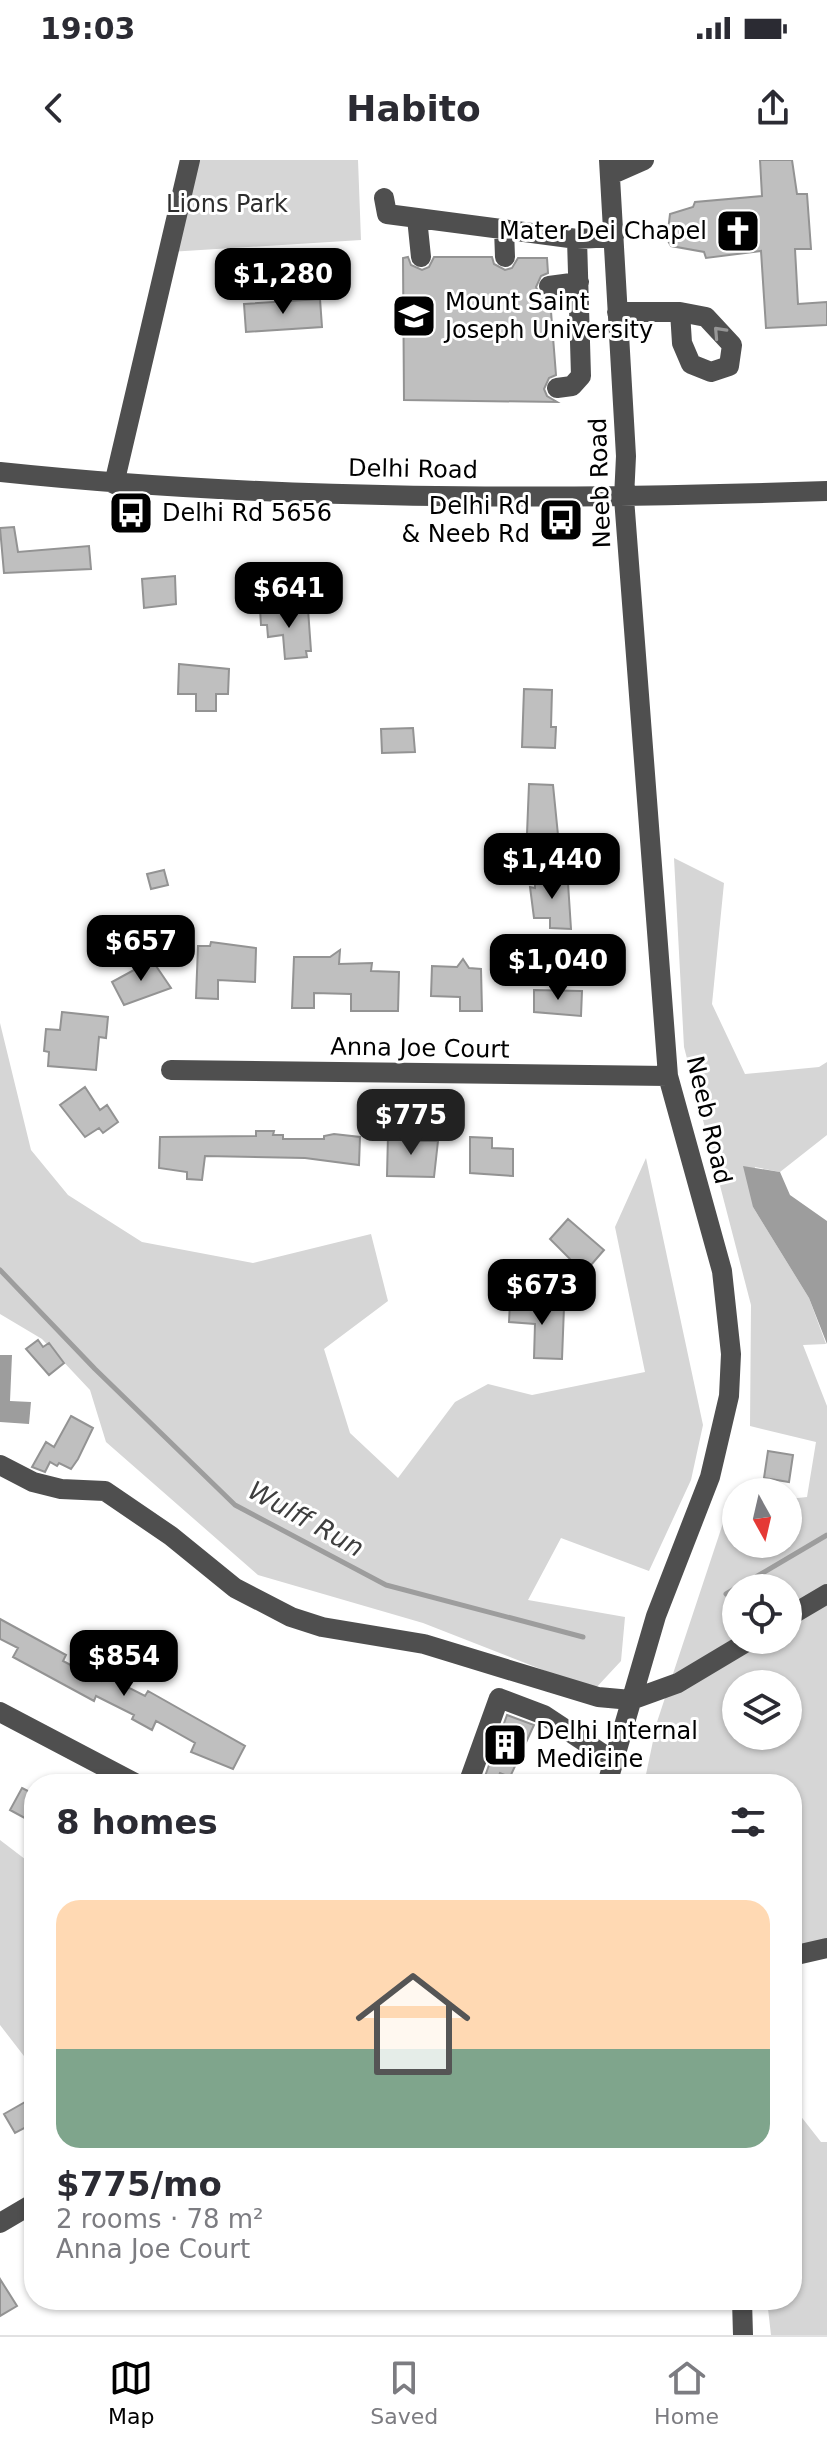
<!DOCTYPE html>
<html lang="en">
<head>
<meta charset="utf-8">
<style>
	:root { --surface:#fff; --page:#f7f7f7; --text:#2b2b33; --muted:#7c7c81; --line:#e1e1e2; --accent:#000 }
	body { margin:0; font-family:"DejaVu Sans",sans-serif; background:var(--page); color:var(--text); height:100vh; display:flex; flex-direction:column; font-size:30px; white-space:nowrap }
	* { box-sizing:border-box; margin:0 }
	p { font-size:26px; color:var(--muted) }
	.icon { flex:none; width:44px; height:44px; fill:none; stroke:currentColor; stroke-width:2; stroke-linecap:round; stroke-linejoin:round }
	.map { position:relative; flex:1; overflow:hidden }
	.panel { position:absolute; left:24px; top:1614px; width:778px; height:536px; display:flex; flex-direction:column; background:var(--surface); border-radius:32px; box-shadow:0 2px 6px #0004 }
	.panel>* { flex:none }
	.needle { width:52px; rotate:172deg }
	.fabs { position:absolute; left:722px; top:1318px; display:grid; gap:16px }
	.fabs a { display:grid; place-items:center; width:80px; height:80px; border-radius:50%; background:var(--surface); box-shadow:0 2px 6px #0004; font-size:40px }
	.price { position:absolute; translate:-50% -68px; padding:0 18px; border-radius:16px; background:var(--accent); color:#fff; font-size:26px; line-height:52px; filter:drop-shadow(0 2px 4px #0008) }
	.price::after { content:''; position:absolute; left:50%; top:48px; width:24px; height:18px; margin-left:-12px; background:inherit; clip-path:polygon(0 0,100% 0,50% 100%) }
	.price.active { background:#222; color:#fff }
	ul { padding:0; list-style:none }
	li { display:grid; align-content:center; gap:16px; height:424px; padding:0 32px }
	li span { display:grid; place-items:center; height:248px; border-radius:24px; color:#555 }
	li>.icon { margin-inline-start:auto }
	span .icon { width:144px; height:144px; fill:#fffc; stroke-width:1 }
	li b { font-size:34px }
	h2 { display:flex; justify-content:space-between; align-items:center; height:96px; padding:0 32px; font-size:34px }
	.status { display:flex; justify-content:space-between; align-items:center; height:56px; padding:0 40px; background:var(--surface); direction:ltr }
	.status svg { height:22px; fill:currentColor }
	header { display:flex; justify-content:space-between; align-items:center; height:104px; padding:0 32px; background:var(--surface); font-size:36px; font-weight:700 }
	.menu { display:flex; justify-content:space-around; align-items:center; height:112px; border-top:2px solid var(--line); background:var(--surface); font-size:22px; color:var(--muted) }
	.menu a { display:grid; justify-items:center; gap:4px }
	.menu .active { color:var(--accent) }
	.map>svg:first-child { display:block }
</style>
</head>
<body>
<div class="status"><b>19:03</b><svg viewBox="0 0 49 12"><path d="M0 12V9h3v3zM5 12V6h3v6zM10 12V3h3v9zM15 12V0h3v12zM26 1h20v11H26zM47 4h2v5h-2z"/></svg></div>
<header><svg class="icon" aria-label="back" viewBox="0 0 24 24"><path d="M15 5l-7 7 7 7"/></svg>Habito<svg class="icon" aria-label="share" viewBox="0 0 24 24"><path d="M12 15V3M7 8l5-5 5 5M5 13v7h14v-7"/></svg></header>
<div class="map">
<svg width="827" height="2175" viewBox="0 0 827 2175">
	<rect width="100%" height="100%" fill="#fff"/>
	<path fill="#d6d6d6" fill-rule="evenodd" d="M190,0H358L361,80L169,92Z
		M674,698L724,723L712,844L745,914L819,907L827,902V975L780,1012L755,1007L753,1047L809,1138L826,1184L803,1185L827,1246V1788L792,1796V1624H644L657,1562L730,1342H736V1384H788V1339L807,1337L816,1282L750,1266L751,1145L684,887ZM736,1428H788V1480H736ZM736,1524H788V1576H736Z
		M0,863L31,990L68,1035L142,1082L253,1103L371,1074L388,1141L324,1189L350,1273L398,1318L455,1242L488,1224L532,1235L645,1212L615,1067L646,998L703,1265L691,1320L649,1411L561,1378L528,1440L625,1457L621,1501L594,1530L423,1463L258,1415L106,1282L90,1230L42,1179L0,1154Z
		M0,1680L34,1706V1909L0,1865Z
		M792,1945L821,1982H827V2175H771L767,2140H792Z"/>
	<path fill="#9d9d9d" d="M743,1006L780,1012L790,1035L827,1061V1184L809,1138L753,1047Z
		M0,1195H12L10,1241L31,1242L29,1264L0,1262Z"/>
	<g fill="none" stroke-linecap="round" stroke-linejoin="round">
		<path stroke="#9d9d9d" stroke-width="5" d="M0,1110L95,1209L235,1345L386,1425L583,1477
			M737,1428L827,1375
			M726,1434L736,1428"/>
	</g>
	<path fill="#bfbfbf" stroke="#939393" stroke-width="2" d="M760,0H792L797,34H807L811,89H795L798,144L827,142V165L766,168L761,91L706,98L704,92L671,86L667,79L670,54L693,47L695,42L762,36Z
		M408,97L411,105L422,110L429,107L434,97H492L494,104L505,110L512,108L518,98H547L548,113L541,116L536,127L539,134L550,139L556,215L549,218L544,229L547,236L557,242L404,240L403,98Z
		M320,139L322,167L246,172L244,144Z
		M14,367L18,392L89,386L91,409L4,413L0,368Z
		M175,416L176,444L144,448L142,419Z
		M275,448V452L308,449L311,491H306L307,497L285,499L283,475L268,477L267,465H261L260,449Z
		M179,504L229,509L228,534H216V551H196V534H178Z
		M524,529L552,530L551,567H556L555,588L522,587Z
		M413,568L415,592L382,593L381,569Z
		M529,624L553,625L558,675L527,674Z
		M164,710L168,725L151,729L147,714Z
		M535,716L562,717V723H568L571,769L550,768V758H534L530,727L535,728Z
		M211,782L256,788L255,822L218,820V839L196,838L198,786H210Z
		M340,790L339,804L372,803L371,811L399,812L398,851H351V834L314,833V848H292L294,797H330Z
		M463,799L469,808L481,809L482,851H460V837L431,836L432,806L457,807Z
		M152,800L171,828L124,845L112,822Z
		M534,830L582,831L581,856L534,852Z
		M62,852L108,857L106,878L99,877L96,910L48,906L49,892L44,891L46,869L60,870Z
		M85,927L100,950L107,945L118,962L103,973L99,968L85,977L60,945Z
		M256,971H274L273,975H283V979H324V976L334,974L360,977L359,1005L305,998L205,996L202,1020L187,1019V1012L159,1008L160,977L256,976Z
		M388,975H409L408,981H438L434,1017L387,1016Z
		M470,977L492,978V988L513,989V1016L470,1013Z
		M568,1059L604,1090L584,1113L550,1079Z
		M510,1142L564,1147L562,1199L534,1198L535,1164L509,1162Z
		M38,1180L43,1187L49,1183L64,1203L49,1215L26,1189Z
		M71,1256L93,1268L78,1299L71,1309L59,1303L57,1306L50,1302L45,1312L32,1307L46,1282L54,1287Z
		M768,1291L793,1295L789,1322L764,1318Z
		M0,1459L66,1495L63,1501L101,1521L104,1515L145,1536L148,1531L245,1586L233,1609L191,1592L195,1583L156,1561L152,1570L132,1559L134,1555L96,1536L94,1541L13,1497L18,1488L0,1479Z
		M507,1555L534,1565L510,1617L500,1613L496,1623L484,1619Z
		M22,1628L34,1634V1663L10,1650Z
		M34,1937V1963L15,1973L4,1954Z
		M0,2119L17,2146L0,2156Z"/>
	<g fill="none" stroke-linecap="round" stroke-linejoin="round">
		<path stroke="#4f4f4f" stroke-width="20" d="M610,15L644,0
			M384,38L387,54L577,79L614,77
			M417,58L421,97
			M504,69L505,97
			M549,126L579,122
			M617,152H680L706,157L732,185L729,206L711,212L691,204L682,183L680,152
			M557,228L572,226L581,216L577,79
			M0,312C275,341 551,340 827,331
			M114,324L190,0
			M171,910L668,916
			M0,1305L33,1322L61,1329L105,1331L171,1376L235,1428L291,1457L322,1467L424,1484L598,1537L631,1540L678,1523L750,1480
			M788,1457L827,1434
			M0,1552L137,1624
			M468,1624L499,1538L544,1555L612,1600
			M607,1624L656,1456L710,1317L729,1236L731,1194L722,1111L668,916L624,338L626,296L609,0
			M792,1796L827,1788
			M0,2063L34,2043
			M742,2140L743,2175"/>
	</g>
	<defs><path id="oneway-chevron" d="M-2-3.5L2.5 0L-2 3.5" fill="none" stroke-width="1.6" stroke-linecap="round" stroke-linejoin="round" transform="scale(2)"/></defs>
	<use stroke="#959595" href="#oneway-chevron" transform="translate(719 172) rotate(-133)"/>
	<defs>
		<g id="church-square" transform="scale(2.3)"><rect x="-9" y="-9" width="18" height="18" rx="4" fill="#000" stroke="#fff"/><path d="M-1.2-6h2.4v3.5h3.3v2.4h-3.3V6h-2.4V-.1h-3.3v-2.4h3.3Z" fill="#fff"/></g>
		<g id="university-square" transform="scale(2.3)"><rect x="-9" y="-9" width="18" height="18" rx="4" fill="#000" stroke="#fff"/><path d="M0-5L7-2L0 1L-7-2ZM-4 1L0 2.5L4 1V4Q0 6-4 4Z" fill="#fff"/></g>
		<g id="bus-square" transform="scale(2.3)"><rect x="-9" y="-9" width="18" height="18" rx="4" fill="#000" stroke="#fff"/><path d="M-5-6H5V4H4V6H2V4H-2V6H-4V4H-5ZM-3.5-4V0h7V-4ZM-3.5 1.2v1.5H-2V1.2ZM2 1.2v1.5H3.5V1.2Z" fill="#fff"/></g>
		<g id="building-square" transform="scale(2.3)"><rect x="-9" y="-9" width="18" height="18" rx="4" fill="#000" stroke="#fff"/><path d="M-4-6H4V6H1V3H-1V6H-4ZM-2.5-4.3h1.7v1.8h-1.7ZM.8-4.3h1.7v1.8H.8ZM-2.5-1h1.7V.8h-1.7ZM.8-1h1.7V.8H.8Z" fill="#fff"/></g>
	</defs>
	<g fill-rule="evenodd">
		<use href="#church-square" x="738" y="71"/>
		<use href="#university-square" x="414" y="156"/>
		<use href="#bus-square" x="131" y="353"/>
		<use href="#bus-square" x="561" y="360"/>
		<use href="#building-square" x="505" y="1585"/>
	</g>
	<g text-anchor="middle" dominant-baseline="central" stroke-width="6" stroke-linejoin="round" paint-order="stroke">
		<g font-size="24" fill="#2d2d2d" stroke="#fff">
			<text x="227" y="44">Lions Park</text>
		</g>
		<g font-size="24" fill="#000" stroke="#fff" text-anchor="start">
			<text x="707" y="71" text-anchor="end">Mater Dei Chapel</text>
			<text x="445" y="142">Mount Saint<tspan x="445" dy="28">Joseph University</tspan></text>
			<text x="530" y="346" text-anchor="end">Delhi Rd<tspan x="530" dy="28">&amp; Neeb Rd</tspan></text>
			<text x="162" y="353">Delhi Rd 5656</text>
			<text x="536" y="1571">Delhi Internal<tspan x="536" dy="28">Medicine</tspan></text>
		</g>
		<g font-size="24" fill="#000" stroke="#fff">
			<text transform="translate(413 309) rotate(1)">Delhi Road</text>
			<text transform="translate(600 323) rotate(-92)">Neeb Road</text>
			<text transform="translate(420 888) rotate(1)">Anna Joe Court</text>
			<text transform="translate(709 960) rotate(77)">Neeb Road</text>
		</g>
		<g font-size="26" font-style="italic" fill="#3e3e3e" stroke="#fff">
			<text transform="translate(306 1359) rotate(29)">Wulff Run</text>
		</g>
	</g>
</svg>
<div class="fabs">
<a><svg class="needle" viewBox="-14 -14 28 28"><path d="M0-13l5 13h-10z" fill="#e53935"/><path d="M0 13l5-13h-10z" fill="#7c7c81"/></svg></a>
<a><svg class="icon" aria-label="locate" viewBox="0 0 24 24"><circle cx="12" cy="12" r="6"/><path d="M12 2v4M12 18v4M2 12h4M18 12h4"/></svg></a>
<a><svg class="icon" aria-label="layers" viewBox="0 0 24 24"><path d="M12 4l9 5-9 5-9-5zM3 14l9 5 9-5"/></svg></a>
</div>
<b class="price" style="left:283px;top:156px">$1,280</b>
<b class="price" style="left:289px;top:470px">$641</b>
<b class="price" style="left:552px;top:741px">$1,440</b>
<b class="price" style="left:141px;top:823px">$657</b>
<b class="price" style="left:558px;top:842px">$1,040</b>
<b class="price active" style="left:411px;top:997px">$775</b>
<b class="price" style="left:542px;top:1167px">$673</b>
<b class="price" style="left:124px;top:1538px">$854</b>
<section class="panel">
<h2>8 homes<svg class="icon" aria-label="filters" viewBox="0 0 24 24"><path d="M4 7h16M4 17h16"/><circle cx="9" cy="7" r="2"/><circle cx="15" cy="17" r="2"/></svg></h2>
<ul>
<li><span style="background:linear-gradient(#ffd9b3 60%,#7fa58c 0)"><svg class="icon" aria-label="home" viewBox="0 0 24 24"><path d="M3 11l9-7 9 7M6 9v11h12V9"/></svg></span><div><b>$775/mo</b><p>2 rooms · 78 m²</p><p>Anna Joe Court</p></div></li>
</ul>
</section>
</div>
<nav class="menu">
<a class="active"><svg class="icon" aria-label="map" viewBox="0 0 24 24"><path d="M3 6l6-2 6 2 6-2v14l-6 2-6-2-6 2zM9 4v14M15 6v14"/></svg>Map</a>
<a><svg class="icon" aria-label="saved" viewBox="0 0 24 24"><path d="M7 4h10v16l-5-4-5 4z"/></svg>Saved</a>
<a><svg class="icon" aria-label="home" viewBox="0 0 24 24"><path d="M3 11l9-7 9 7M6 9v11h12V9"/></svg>Home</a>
</nav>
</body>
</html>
